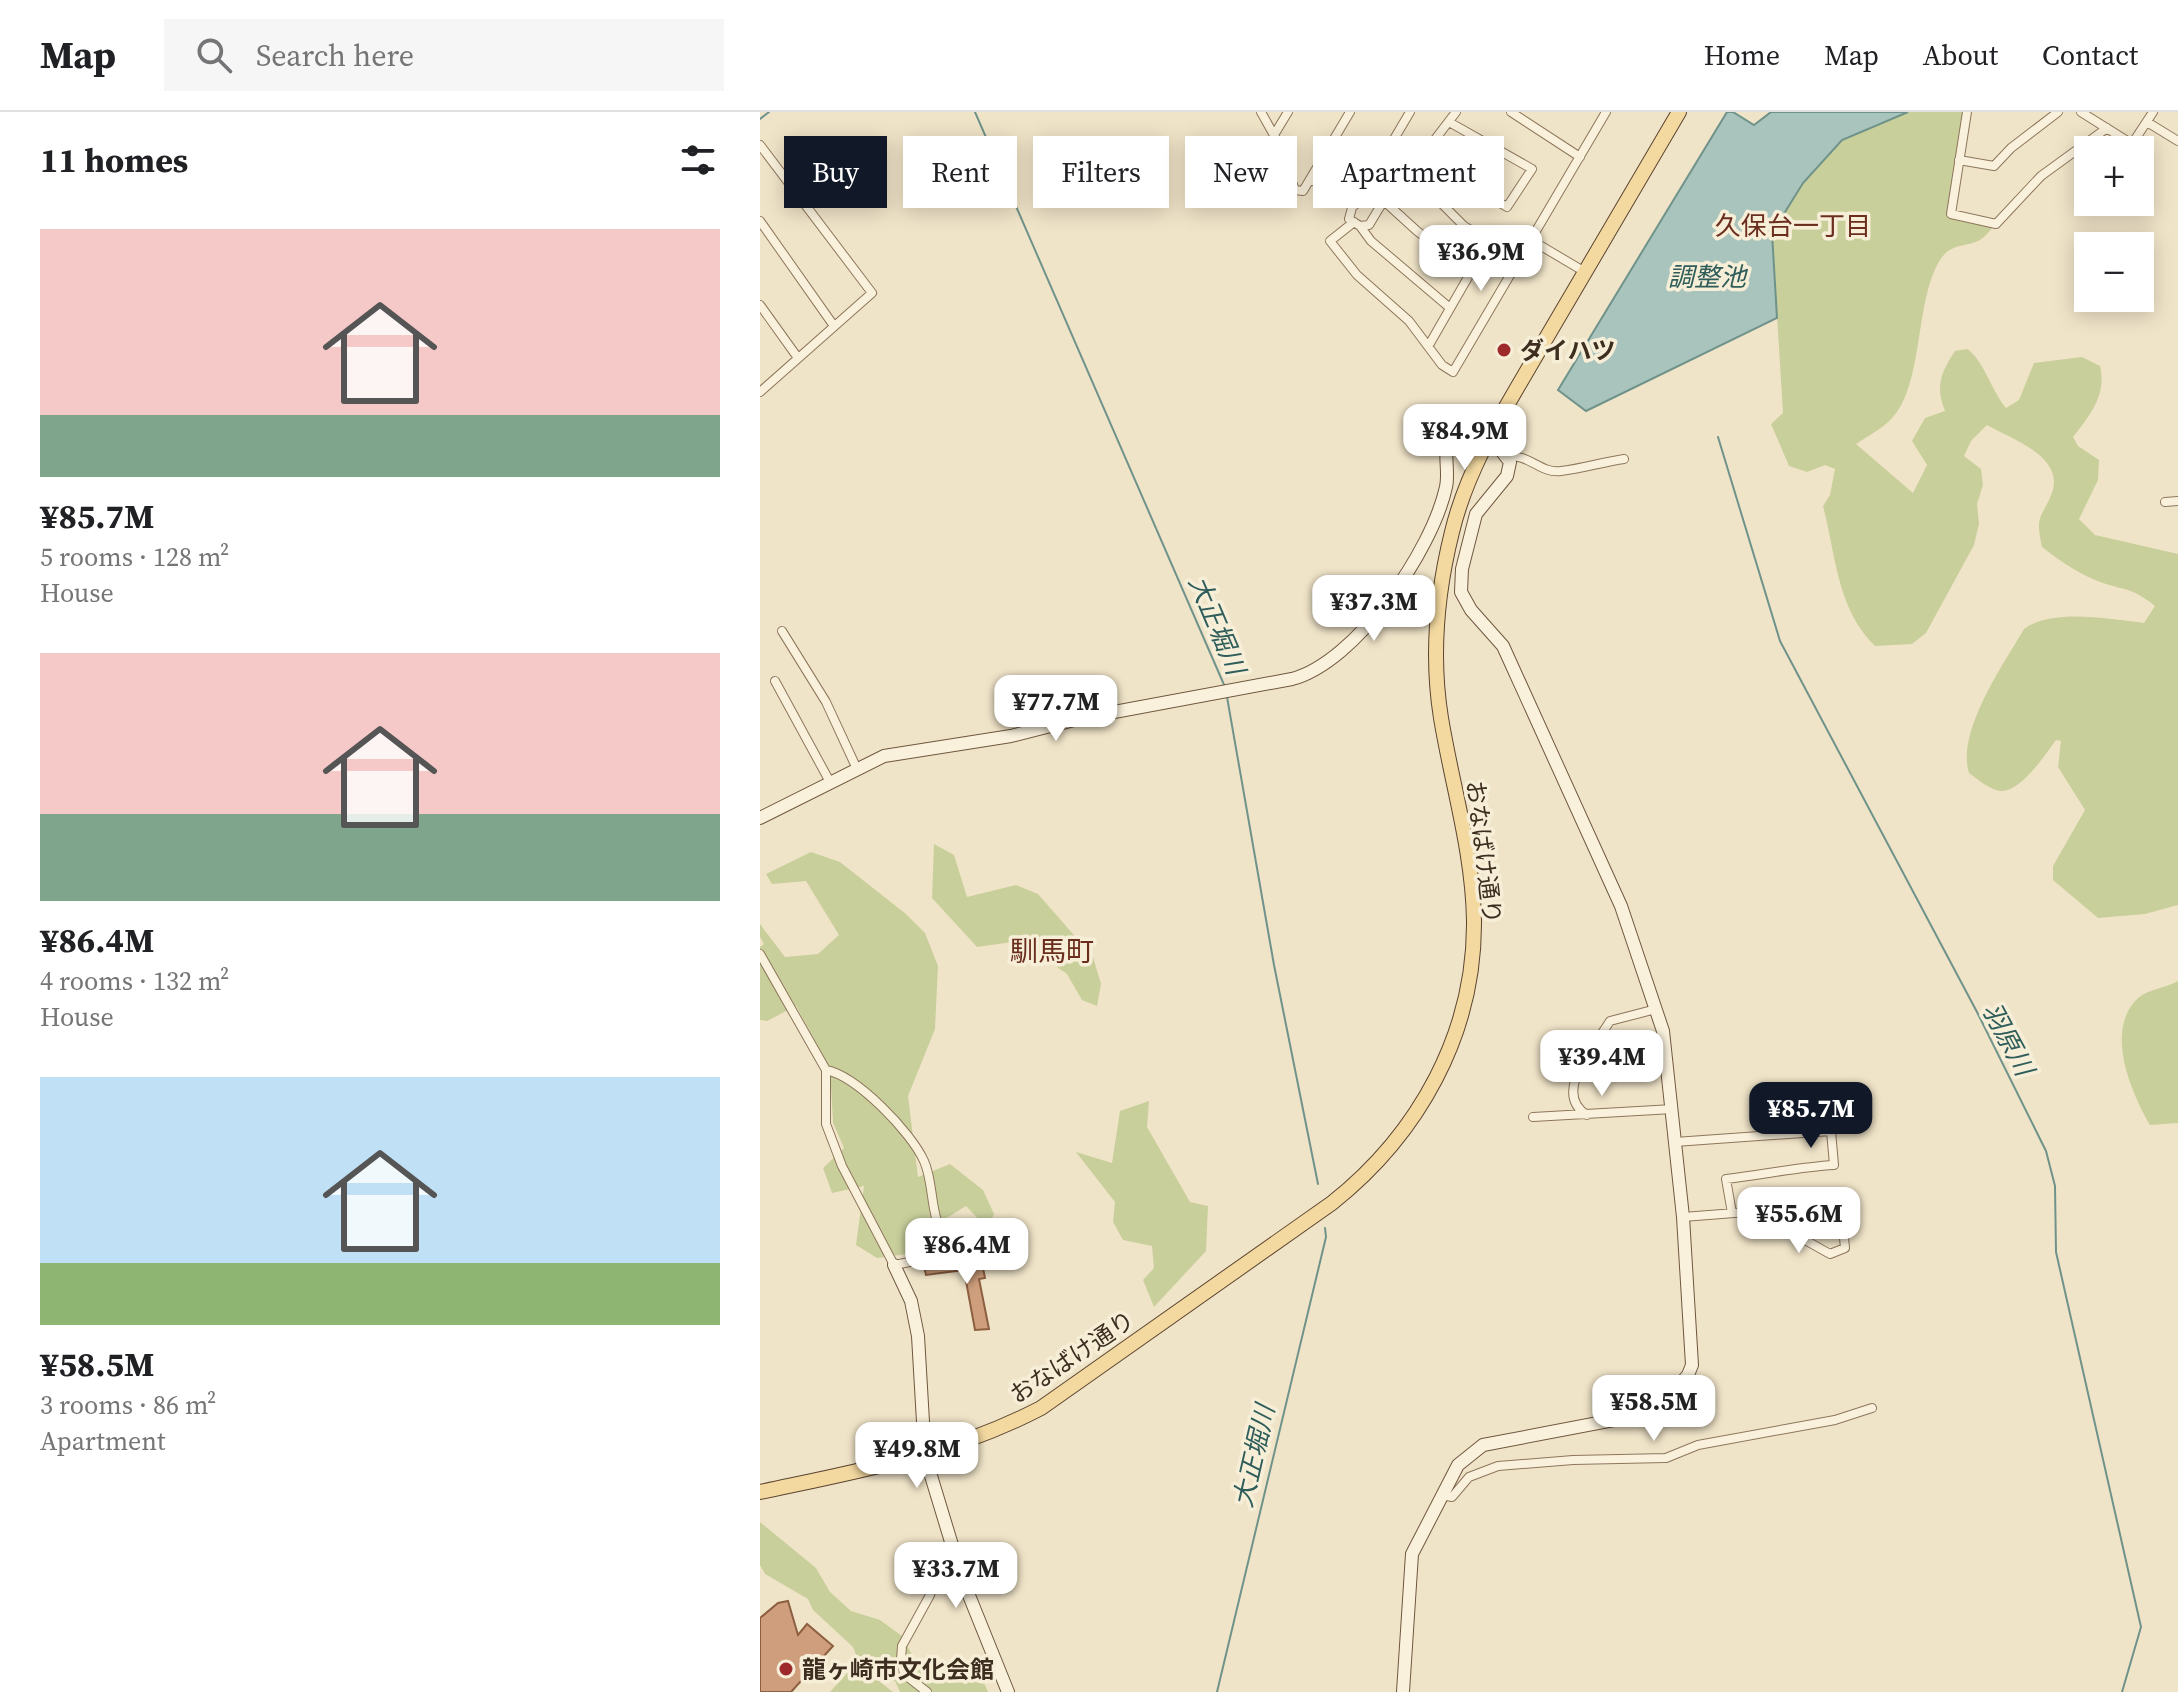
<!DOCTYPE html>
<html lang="en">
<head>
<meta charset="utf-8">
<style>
	:root { --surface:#fff; --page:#f6f6f6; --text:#202124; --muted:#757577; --line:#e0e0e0; --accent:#111827 }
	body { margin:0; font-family:"Source Serif 4","Noto Sans JP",serif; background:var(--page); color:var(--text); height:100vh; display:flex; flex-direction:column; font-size:30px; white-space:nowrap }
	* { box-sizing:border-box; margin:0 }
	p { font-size:26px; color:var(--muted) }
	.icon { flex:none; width:44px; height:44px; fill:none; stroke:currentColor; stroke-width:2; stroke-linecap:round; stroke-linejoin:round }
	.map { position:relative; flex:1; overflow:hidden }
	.drawer { display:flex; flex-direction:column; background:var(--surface); width:760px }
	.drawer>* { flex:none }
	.top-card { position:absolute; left:24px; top:24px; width:760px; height:72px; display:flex; gap:16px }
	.fabs { position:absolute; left:1314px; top:24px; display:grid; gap:16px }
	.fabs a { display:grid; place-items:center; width:80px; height:80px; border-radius:0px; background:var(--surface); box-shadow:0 4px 20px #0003; font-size:40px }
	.price { position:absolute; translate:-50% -68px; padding:0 18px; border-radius:16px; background:#fff; color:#222; font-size:26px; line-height:52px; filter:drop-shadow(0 2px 4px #0008) }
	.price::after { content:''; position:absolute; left:50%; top:48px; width:24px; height:18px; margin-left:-12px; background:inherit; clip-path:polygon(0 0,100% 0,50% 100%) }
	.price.current { background:var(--accent); color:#fff }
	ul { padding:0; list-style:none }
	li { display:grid; align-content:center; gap:16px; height:424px; padding:0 40px }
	li span { display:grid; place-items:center; height:248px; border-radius:0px; color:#555 }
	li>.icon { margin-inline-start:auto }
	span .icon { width:144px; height:144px; fill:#fffc; stroke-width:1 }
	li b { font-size:34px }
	h2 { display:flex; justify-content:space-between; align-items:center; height:96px; padding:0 40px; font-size:34px }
	.chip { padding:0 28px; border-radius:0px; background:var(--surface); box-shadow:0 4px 20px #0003; font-size:28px; line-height:72px }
	.chip.current { background:var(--accent); color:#fff }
	header { display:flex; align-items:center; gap:48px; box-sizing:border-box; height:112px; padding:0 40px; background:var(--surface); border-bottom:2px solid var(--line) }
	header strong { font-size:38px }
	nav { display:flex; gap:44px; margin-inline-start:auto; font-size:28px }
	.search { width:560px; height:72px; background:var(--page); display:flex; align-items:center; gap:20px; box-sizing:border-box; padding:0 28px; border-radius:0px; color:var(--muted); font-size:30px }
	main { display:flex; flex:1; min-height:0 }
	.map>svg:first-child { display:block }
</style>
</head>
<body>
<header>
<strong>Map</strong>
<div class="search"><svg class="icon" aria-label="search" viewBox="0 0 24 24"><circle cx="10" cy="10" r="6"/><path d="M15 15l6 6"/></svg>Search here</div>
<nav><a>Home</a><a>Map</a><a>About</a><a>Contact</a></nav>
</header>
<main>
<section class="drawer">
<h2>11 homes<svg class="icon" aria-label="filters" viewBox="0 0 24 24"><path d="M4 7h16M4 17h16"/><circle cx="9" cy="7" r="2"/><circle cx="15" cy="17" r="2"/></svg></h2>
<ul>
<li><span style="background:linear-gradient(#f6c9c9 75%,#7fa58c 0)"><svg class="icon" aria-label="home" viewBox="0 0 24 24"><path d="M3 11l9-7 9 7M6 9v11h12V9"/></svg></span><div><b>¥85.7M</b><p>5 rooms · 128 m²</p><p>House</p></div></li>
<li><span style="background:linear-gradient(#f6c9c9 65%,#7fa58c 0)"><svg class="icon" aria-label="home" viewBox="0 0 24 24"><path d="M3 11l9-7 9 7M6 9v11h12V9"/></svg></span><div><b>¥86.4M</b><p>4 rooms · 132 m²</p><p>House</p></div></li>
<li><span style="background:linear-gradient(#bfe0f5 75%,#8fb573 0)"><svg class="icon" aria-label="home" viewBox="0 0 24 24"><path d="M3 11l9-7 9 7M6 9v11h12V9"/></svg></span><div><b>¥58.5M</b><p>3 rooms · 86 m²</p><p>Apartment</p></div></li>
</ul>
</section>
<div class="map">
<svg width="1418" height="1580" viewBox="0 0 1418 1580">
	<rect width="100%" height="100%" fill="#f0e4c8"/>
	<path fill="#c9cf9b" d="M1148,0H1207L1191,101L1236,112C1231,117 1225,126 1218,129C1204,135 1190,132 1180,148C1153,192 1165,280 1127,311C1118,319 1106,325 1096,332L1153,381L1167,353L1152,329L1165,306L1185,299C1175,275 1181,260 1195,239L1207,237C1223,247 1231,278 1246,296L1259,288L1274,251L1322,245L1340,254C1347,283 1330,303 1313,325L1318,334L1339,348L1338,368L1319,407L1335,423L1418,442V793L1385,802L1338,806L1293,768V754L1325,698L1298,655L1301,629L1296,628C1285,643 1257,686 1236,678C1227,675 1217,667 1209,661C1196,620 1243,553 1264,517C1292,496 1350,507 1384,511L1395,494C1373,476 1367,479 1343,471C1320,463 1300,449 1282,435C1275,402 1281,408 1292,381C1305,344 1251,327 1227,313L1211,329L1204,344L1221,357L1223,373L1217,392L1219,412L1214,433L1166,521L1152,532L1115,534C1077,497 1076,444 1063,394L1070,383L1075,357L1065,353L1047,360L1029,354L1011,312L1023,301L1012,121L1043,71L1082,28Z
		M174,732L194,743L207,785L256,773L278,782L333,845L341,872L337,894L322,888L307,862L259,829L217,835L172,786Z
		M51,740L80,750L146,802L165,821L178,854L175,917L148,984L158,1065L190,1052L223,1078L234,1102L227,1116L206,1094L185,1107L197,1135L117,1146L96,1133L104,1074L72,1081L63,1056L84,1036L73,1011L70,956L36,894L7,909L0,908V835L4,832L0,825V812L25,845L58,842L79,823L46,769L12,772L6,762Z
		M1418,869V1011L1390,1013C1371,980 1344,918 1378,886C1388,877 1407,876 1418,869Z
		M389,989L387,1015L430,1090L448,1094L446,1139L394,1195L383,1168L394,1156L392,1134L363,1128L353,1110L355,1090L316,1040L352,1051L360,999Z
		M0,1410L56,1456L70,1480L91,1499L120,1508L142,1524L160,1558L172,1569L219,1559L228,1580H140L135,1569L97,1545L93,1535L53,1498L48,1487L5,1462L0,1453Z
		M96,1551L133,1580H70Z"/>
	<path fill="#a9c4bc" stroke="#6f938a" stroke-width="2" d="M967,0H973L994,13L1011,0H1148L1082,28L1043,71L1012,121L1017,206L826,299L798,278Z"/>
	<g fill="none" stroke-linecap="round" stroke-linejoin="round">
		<path stroke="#6f938a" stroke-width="2" d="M215,0L465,575
			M0,7L9,0
			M958,325L1020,529L1217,900L1286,1039L1295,1074L1296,1140L1381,1515L1362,1580
			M467,585L514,853L558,1072
			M457,1580L566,1125L565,1116"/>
	</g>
	<path fill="#cf9f7d" stroke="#8d5f41" stroke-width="2" d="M208,1146L216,1152L222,1151L225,1166L219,1167L229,1217L215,1218L204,1158L166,1163L164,1154Z
		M28,1489L38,1523L47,1512L73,1534L31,1580H0V1506L18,1491Z"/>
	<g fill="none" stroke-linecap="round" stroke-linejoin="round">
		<g stroke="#8d765c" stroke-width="10">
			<path id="street" d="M501,0L515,25L535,78L543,79L590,0
				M751,0L820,45
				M1207,0L1191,102L1236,112L1281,64L1347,16
				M1321,0L1372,32L1393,0
				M1387,10L1418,29
				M514,23L528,0
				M0,33L112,181L0,280
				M671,34L721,80L747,95L772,57L689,10
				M625,41L650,60L704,114L759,148
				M1199,48L1234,54L1251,36L1298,0
				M650,60L696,0
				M550,67L595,93L650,0
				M624,89L657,119L711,160L669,233
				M593,92L589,107L600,114L609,113L644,55
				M0,109L74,214
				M594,110L570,129L597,163L649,209L682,253L693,260L846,0
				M600,114L611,129L690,196
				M771,128L825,160
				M0,193L38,246
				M747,345C769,341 780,362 801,359C821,357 843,350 864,347
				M1405,390L1418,389
				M22,519L66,590L97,657
				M15,569L70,670
				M0,842L66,958V1012L82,1054L134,1153L212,1138
				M66,958C97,964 151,1020 164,1049C172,1066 171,1091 177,1109L196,1121L212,1138
				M827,1003C791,981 835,934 850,909L896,897
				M773,1005L913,997
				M915,1030L1071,1019L1074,1053C1037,1055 1003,1063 966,1067L972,1101
				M923,1105L1052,1095L1083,1116L1085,1136L1070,1142L1020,1114L1007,1098
				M681,1383L692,1385L709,1365L738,1354L813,1348L906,1346L938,1333L1075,1308L1112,1296
				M167,1580L144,1562L141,1548L142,1534L170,1483L185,1435L191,1430"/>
		</g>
		<g stroke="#6f573f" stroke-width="14">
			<path id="secondary" d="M0,706L124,644L251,624L322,606L532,567C596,550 672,439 686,375C690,358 681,336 692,321L696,318L713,322L740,337L750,350L747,364L716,402L702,457L701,480L711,498L743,534L861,794L903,919L923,1105L932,1253L928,1263L915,1278L880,1303L723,1333L698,1353L652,1442L643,1580
				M134,1153L151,1189L158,1224L165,1344L202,1466L248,1580"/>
		</g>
		<g stroke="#5b4430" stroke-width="16">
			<path id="primary" d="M0,1380C98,1359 191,1343 281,1296L572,1091C659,1022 715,921 714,809C713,740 692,673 681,606C671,544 677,480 692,420C708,353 747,294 781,235C827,157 873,78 919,0"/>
		</g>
		<use href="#street" stroke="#faf1dc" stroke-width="8"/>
		<use href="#secondary" stroke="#faf1dc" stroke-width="12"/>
		<use href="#primary" stroke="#f3d9a0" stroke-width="14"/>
	</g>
	<g fill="#9e2a2b" stroke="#f7eed8" stroke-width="3">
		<circle cx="744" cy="238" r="8"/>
		<circle cx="26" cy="1557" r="8"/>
	</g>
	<g text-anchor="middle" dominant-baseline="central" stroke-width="7" stroke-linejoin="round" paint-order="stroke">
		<g font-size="24" font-weight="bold" fill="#3d2e20" stroke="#f7eed8" text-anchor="start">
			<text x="760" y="238">ダイハツ</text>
			<text x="42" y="1557">龍ヶ崎市文化会館</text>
		</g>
		<g font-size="24" fill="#3d2e20" stroke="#f7eed8">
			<text transform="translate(724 740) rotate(83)">おなばけ通り</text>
			<text transform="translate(312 1245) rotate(-34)">おなばけ通り</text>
		</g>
		<g font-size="26" fill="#6b2e1e" stroke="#f7eed8">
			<text x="1033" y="114">久保台一丁目</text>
		</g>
		<g font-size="26" font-style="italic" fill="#2f5d5a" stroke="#f7eed8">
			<text x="947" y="165">調整池</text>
			<text transform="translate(457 513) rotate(67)">大正堀川</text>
			<text transform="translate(1248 927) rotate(62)">羽原川</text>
			<text transform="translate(494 1344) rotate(-77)">大正堀川</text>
		</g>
		<g font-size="28" fill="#6b2e1e" stroke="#f7eed8">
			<text x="292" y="839">馴馬町</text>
		</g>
	</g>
</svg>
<div class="fabs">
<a>+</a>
<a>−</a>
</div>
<b class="price" style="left:721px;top:181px">¥36.9M</b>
<b class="price" style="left:705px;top:360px">¥84.9M</b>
<b class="price" style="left:614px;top:531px">¥37.3M</b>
<b class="price" style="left:296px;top:631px">¥77.7M</b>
<b class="price" style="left:842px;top:986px">¥39.4M</b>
<b class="price current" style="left:1051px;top:1038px">¥85.7M</b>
<b class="price" style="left:1039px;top:1143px">¥55.6M</b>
<b class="price" style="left:207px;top:1174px">¥86.4M</b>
<b class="price" style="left:894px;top:1331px">¥58.5M</b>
<b class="price" style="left:157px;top:1378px">¥49.8M</b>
<b class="price" style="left:196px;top:1498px">¥33.7M</b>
<div class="top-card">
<a class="chip current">Buy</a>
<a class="chip">Rent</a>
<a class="chip">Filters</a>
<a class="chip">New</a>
<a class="chip">Apartment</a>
</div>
</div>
</main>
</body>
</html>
